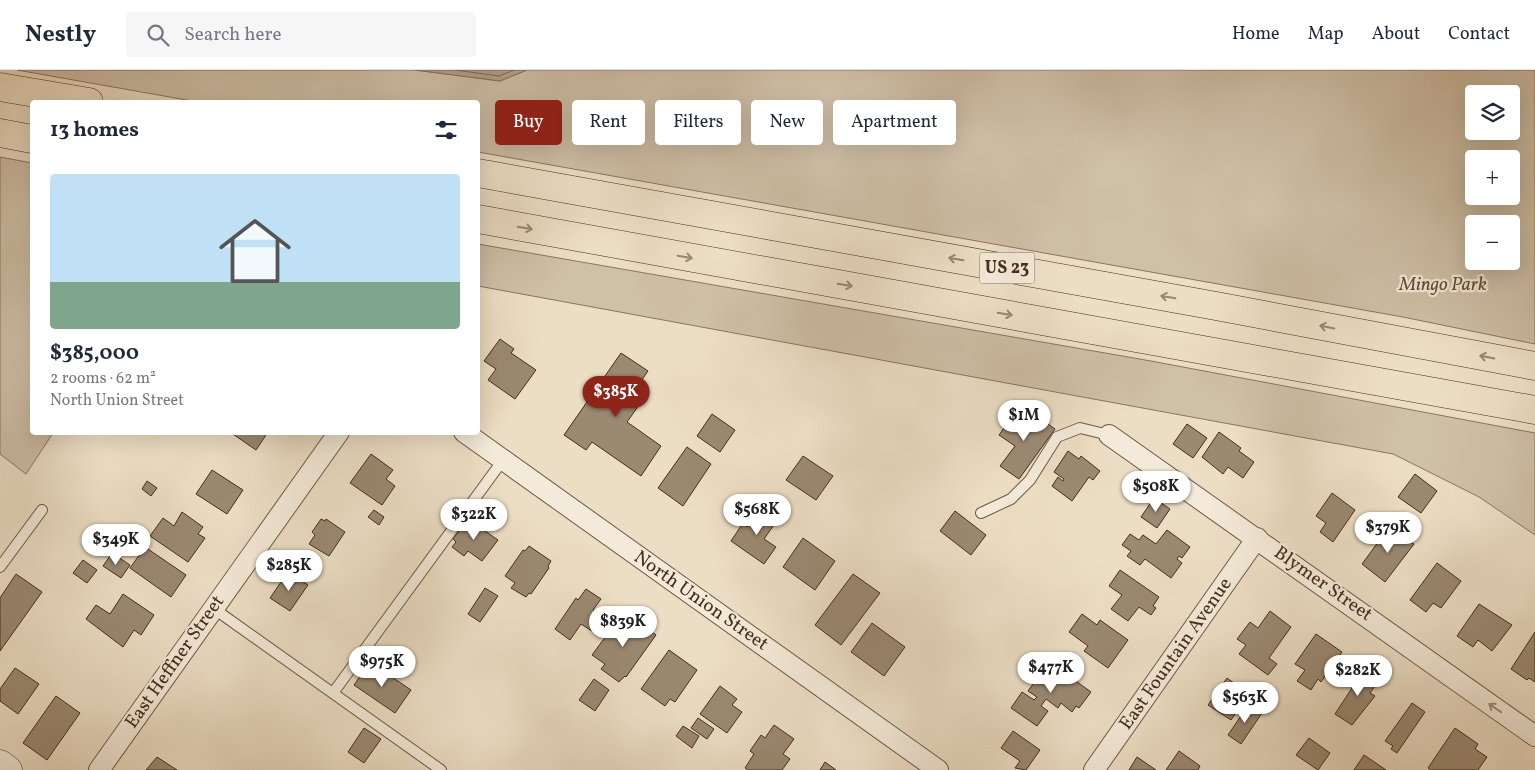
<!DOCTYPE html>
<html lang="en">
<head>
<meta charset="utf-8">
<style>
	:root { --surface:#fff; --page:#f6f6f7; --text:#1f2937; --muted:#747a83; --line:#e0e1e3; --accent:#8f2418 }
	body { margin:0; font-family:Vollkorn,serif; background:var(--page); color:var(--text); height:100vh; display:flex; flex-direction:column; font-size:19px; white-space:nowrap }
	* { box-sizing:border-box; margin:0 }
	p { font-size:16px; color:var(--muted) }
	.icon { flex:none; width:28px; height:28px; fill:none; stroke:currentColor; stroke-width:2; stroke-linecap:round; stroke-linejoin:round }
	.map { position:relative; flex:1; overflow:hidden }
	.sheet { position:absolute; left:30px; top:30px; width:450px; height:335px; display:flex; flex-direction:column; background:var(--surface); border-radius:5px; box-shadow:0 5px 20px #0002 }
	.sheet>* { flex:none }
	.guide { position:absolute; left:495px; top:30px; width:475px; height:45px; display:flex; gap:10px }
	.buttons { position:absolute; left:1465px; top:15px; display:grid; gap:10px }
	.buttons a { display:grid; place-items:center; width:55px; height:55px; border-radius:5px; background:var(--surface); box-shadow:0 5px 20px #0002; font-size:25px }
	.price { position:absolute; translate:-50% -42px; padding:0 11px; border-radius:18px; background:#fff; color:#222; font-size:16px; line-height:32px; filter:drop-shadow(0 1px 2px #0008) }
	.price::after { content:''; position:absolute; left:50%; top:30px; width:15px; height:11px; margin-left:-8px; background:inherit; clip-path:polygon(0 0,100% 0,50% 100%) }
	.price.on { background:var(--accent); color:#fff }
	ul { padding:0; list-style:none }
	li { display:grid; align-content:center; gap:10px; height:265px; padding:0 20px }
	li span { display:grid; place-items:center; height:155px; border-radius:5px; color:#555 }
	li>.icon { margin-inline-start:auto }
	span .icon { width:90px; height:90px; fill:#fffc; stroke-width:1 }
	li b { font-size:21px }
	h2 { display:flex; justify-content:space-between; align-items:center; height:60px; padding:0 20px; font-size:21px }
	.chip { padding:0 18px; border-radius:5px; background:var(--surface); box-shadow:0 5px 20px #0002; font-size:18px; line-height:45px }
	.chip.on { background:var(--accent); color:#fff }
	header { display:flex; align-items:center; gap:30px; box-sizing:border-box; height:70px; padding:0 25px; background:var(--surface); border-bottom:1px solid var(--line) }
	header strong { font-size:24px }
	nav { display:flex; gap:28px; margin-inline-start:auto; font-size:18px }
	.search { width:350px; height:45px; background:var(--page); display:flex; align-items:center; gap:12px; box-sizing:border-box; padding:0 18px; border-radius:5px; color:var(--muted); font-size:19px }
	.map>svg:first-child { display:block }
</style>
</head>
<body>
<header>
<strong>Nestly</strong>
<div class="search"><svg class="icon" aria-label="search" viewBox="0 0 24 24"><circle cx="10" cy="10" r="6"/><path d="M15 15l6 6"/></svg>Search here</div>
<nav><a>Home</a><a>Map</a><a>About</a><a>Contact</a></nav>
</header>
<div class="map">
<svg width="1535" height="700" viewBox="0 0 1535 700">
	<rect width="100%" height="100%" fill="#ecdec5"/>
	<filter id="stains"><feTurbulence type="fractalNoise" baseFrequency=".004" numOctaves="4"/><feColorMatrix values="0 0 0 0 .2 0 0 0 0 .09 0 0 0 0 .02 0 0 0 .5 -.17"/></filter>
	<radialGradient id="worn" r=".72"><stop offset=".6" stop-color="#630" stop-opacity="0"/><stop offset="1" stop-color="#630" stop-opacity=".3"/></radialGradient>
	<path fill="#cfc0a8" stroke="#8a7660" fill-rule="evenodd" d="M17,0H415L500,11L527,0H1535V274L1403,247L478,82V32H198ZM1474,24H1511V61H1474ZM1474,89H1511V126H1474ZM1474,154H1511V191H1474Z
		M0,87L32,93V362L53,363L26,404L0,384Z
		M478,174L1151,291L1535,363V465L1479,427L1393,384L478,216Z"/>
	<path fill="#b3a28b" stroke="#87735d" d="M415,0H527L500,11Z"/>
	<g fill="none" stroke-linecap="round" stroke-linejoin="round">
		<path stroke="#7c6852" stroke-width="1" d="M455,0L499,6L514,0"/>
	</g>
	<path fill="#9b8972" stroke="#442d19" d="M500,269L514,279L511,283L536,300L515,329L488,310L496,299L484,291Z
		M621,283L648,301L632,324L642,331L627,352L661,376L641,406L592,372L586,380L564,365Z
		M1017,340L1037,354L1041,349L1055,359L1019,409L1000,396L1015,376L999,365Z
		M712,344L735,360L720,382L697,366Z
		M1187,354L1207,368L1193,388L1173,374Z
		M230,362H268L256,380Z
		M1219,362L1241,378L1239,381L1254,392L1243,408L1228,397L1223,404L1202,387Z
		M687,377L711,394L683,436L658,418Z
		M1068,381L1079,389L1081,386L1100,401L1093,410L1089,407L1072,431L1052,416L1058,407L1063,411L1064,409L1054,402Z
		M371,384L393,400L386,409L395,416L382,435L350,413Z
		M803,386L833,406L816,430L786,410Z
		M212,400L243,420L227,444L196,424Z
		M1415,404L1437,421L1421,443L1398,427Z
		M147,411L157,418L151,426L142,419Z
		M1332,423L1355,440L1333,472L1320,462L1326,453L1316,446Z
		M1154,428L1170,439L1157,458L1141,447Z
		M761,437L778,449L764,469L776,477L764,494L731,471L743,453L747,457Z
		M374,440L384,447L379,455L368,447Z
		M955,441L986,465L971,485L940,461Z
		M182,442L203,457L198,464L205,468L188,492L150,466L163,448L174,456Z
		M321,449L325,451L326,449L345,462L329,486L309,474L315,465L312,462Z
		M468,449L498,470L482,491L468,481L464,486L452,477L456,472L453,469Z
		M1390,456L1414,474L1385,512L1362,494Z
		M1167,460L1190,477L1182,488L1179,486L1177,489L1182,493L1171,508L1145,489L1140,495L1127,486L1131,481L1122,475L1130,464L1139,470L1143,465L1156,474Z
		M803,468L835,491L815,520L783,497Z
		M529,476L551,491L548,496L549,498L531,524L529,523L526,527L511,518L515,513L505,506L523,480L525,481Z
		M145,477L186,505L171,527L130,498Z
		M112,483L130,495L121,508L103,496Z
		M83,490L97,500L87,513L73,503Z
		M1437,493L1461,511L1441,538L1433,533L1426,542L1410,530Z
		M1120,500L1159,527L1153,536L1156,538L1151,545L1139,537L1128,551L1111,539L1122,525L1109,516Z
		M288,502L308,515L290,541L270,528Z
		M16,504L42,522L0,581V528Z
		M853,504L880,523L841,575L815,555Z
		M485,518L498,526L480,552L468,544Z
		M586,519L601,529L593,540L602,546L592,561L581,554L570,570L555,559L576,528L578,530Z
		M123,524L154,545L141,565L134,560L123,577L86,549L96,535L110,544Z
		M1479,534L1512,555L1492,581L1478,570L1473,577L1457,566Z
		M1270,541L1291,557L1269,588L1277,594L1268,605L1239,584L1246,575L1237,569L1250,552L1258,558Z
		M1082,544L1097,555L1100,550L1128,570L1108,598L1084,581L1088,576L1069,562Z
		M620,547L637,559L641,554L656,565L626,607L625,606L619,612L601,599L605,594L592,585Z
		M872,553L905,577L884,606L851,582Z
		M1535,562V612L1529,608L1527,610L1511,599Z
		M1316,564L1342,582L1321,612L1318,609L1311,620L1297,611L1305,600L1295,594Z
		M669,580L697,600L675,632L670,629L665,636L641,619Z
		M1055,591L1067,600L1065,603L1091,622L1079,638L1076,636L1072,642L1061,633L1058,638L1046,629L1041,636L1048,641L1037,656L1011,638L1022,622L1034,630L1037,627L1028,621L1038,607L1041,610Z
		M370,592L411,620L395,643L354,615Z
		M15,598L39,614L18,644L0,631V619Z
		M1365,598L1380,609L1370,623L1375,626L1352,655L1335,644Z
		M1227,608L1249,624L1231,650L1208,635Z
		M594,609L609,620L595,641L579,630Z
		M720,616L737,629L732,635L742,642L727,663L700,644Z
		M56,626L80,643L47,690L23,673Z
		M1412,633L1425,642L1397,683L1391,679L1393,676L1385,671Z
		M1249,634L1262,643L1241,674L1228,665Z
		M698,648L714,659L707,669L691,658Z
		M774,655L794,669L783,684L790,689L782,700H748L745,698L754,684L750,681L761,665L765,668Z
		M683,656L699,666L692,678L676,666Z
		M364,658L381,669L364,693L348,682Z
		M1455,658L1478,674L1475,679L1487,687L1478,700H1431L1428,698Z
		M1013,661L1040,680L1026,700L1015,698L1020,691L1001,678Z
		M1309,668L1330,683L1318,700L1296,685Z
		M1179,681L1200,696L1198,700H1166Z
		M1364,685L1386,700H1354Z
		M157,687L177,700H146Z
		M1137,687L1156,700H1129Z
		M825,692L836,700H820Z"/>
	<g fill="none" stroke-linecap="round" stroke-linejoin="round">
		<g stroke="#6e5944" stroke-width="12">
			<path id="lane" d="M981,443L1011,429L1030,410L1057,367L1080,358L1109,365
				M0,497L42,440
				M213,538L441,700
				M333,623L503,390"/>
		</g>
		<g stroke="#6e5944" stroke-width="22">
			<path id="street" d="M464,362L938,700
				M1109,365L1535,666
				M99,700L339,362
				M1094,700L1257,468"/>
		</g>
		<g stroke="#442d19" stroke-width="29">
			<path id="secondary" d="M0,694L8,700"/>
		</g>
		<g stroke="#442d19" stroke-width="29">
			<path id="highway" d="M0,17L89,32
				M0,63L32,69
				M478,103L1216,236L1535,296
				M478,149L1535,340"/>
		</g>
		<use href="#lane" stroke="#f3ead9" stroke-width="10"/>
		<use href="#street" stroke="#f3ead9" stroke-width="20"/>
		<use href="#secondary" stroke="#f3ead9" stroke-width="28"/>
		<use href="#highway" stroke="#ecdec5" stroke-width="28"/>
	</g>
	<defs><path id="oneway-shaft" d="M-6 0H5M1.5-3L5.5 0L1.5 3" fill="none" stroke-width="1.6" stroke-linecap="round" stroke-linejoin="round" transform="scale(1.25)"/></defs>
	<g stroke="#98866f">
		<use href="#oneway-shaft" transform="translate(525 158) rotate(10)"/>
		<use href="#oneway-shaft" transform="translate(685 187) rotate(10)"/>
		<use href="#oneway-shaft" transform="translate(956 189) rotate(-170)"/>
		<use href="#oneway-shaft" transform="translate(845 215) rotate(10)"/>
		<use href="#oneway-shaft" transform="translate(1168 227) rotate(-170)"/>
		<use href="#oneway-shaft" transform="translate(1005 244) rotate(10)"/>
		<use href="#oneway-shaft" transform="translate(1327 257) rotate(-169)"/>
		<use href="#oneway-shaft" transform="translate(1487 287) rotate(-169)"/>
	</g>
	<use stroke="#9c8c79" href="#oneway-shaft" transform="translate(1495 638) rotate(-145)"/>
	<g text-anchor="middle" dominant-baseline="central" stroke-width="4.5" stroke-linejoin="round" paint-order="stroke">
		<rect fill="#f3ead9" stroke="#786653" stroke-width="1" x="979.5" y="182.5" width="55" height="31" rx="4"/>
		<g font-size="18" font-weight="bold" fill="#442d19">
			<text x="1007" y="198">US 23</text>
		</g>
		<g font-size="19" font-style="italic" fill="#604a36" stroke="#f3ead9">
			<text x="1443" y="215">Mingo Park</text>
		</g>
		<g font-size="19" fill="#442d19" stroke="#f3ead9">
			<text transform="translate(1323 514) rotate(35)">Blymer Street</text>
			<text transform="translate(701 531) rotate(35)">North Union Street</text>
			<text transform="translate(1176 584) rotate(-55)">East Fountain Avenue</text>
			<text transform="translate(175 592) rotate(-55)">East Heffner Street</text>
		</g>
	</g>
	<rect width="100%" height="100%" filter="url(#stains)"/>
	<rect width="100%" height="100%" fill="url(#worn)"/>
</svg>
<div class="buttons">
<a><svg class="icon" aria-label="layers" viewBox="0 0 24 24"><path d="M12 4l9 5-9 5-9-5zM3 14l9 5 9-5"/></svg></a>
<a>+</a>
<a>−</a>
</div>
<b class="price on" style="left:616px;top:348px">$385K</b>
<b class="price" style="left:1024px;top:372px">$1M</b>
<b class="price" style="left:1156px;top:443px">$508K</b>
<b class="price" style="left:757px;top:466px">$568K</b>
<b class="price" style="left:474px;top:471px">$322K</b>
<b class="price" style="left:1388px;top:484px">$379K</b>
<b class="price" style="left:116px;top:496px">$349K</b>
<b class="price" style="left:289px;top:522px">$285K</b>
<b class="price" style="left:623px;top:578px">$839K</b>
<b class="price" style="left:382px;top:618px">$975K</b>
<b class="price" style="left:1051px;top:624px">$477K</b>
<b class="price" style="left:1358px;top:627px">$282K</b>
<b class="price" style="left:1245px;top:654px">$563K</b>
<div class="guide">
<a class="chip on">Buy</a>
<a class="chip">Rent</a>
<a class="chip">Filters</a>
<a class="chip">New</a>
<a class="chip">Apartment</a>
</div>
<section class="sheet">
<h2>13 homes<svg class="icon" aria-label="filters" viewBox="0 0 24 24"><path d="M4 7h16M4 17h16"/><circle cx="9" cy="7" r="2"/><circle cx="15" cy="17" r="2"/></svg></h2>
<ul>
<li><span style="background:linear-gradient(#bfe0f5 70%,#7fa58c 0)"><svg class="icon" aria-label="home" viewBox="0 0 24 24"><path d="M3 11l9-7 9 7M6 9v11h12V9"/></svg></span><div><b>$385,000</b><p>2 rooms · 62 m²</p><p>North Union Street</p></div></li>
</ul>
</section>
</div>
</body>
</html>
